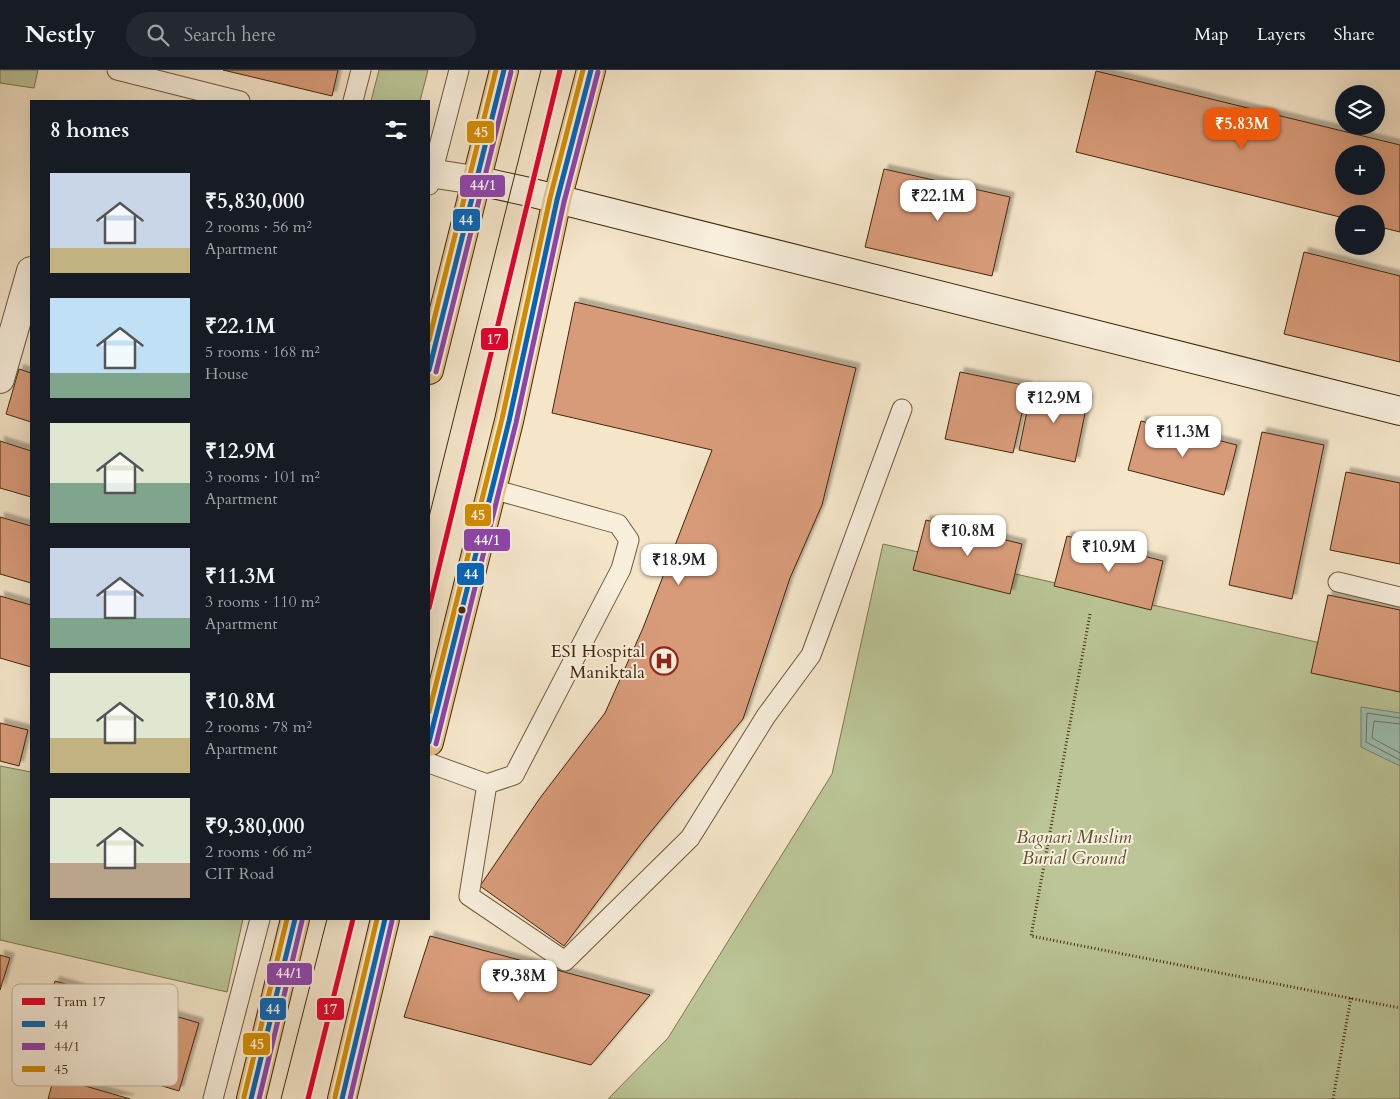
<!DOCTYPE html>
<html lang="en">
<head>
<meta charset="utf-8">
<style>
	:root { --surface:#171b24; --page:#242831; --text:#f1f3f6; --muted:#9ea1a6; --line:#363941; --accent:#ea580c }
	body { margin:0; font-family:Cardo,serif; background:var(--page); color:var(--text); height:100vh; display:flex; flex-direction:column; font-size:19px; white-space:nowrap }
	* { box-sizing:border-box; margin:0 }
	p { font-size:16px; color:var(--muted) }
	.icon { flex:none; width:28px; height:28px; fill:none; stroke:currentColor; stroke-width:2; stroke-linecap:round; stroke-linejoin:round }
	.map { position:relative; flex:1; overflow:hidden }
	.side { position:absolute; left:30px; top:30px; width:400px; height:820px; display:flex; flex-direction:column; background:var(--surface); border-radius:0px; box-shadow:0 5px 20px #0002 }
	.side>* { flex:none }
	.fabs { position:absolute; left:1335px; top:15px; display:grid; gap:10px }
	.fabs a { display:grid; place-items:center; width:50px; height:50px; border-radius:50%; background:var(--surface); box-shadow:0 5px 20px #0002; font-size:25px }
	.price { position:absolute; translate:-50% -42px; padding:0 11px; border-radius:10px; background:#fff; color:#222; font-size:16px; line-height:32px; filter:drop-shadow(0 1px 2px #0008) }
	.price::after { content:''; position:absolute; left:50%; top:30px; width:15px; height:11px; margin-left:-8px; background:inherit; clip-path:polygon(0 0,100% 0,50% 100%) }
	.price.current { background:var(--accent); color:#fff }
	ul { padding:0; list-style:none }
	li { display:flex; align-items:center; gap:15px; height:125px; padding:0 20px }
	li span { display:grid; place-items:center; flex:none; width:140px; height:100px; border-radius:0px; color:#555 }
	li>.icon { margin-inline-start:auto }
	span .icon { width:60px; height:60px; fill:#fffc; stroke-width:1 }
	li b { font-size:21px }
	h2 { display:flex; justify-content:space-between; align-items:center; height:60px; padding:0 20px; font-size:21px }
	header { display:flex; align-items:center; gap:30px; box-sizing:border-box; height:70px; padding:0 25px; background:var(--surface); border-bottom:1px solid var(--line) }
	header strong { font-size:24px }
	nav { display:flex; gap:28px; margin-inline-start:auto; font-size:18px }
	.search { width:350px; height:45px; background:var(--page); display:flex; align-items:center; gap:12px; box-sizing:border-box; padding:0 18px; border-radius:28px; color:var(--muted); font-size:19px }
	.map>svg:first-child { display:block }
</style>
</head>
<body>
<header>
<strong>Nestly</strong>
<div class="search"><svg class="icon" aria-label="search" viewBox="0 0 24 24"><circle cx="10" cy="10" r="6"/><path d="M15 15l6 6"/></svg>Search here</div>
<nav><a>Map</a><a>Layers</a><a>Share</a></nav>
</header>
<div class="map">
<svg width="1400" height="1029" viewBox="0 0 1400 1029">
	<defs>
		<filter id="shadow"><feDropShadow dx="4.5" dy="-4.5" stdDeviation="1" flood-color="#0004"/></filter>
	</defs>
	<rect width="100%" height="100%" fill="#f5e6ca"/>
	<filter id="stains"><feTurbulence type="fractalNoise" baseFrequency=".004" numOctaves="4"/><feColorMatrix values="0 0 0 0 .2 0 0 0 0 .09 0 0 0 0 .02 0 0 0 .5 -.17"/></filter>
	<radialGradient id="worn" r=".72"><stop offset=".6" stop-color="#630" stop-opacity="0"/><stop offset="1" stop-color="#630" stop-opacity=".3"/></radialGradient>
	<path fill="#bbc597" stroke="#7e7650" d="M0,0H38L34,18L0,13Z
		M379,0H428L420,31H371Z
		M883,474L1400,591V1029H608L668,968L832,704Z
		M0,696L31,702V849H243L227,922L0,870Z"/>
	<path fill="#9cc0b4" stroke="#788370" d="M1361,637L1400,643V696L1361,677Z"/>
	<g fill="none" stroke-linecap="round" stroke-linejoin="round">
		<path stroke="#6f745f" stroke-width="1" d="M1400,648L1367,643L1366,672L1400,690
			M1400,654L1374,651L1372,668L1400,683"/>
	</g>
	<path fill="#d89b79" stroke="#42280a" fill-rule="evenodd" filter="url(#shadow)" d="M223,0H338L332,26Z
		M1096,1L1400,75V162L1376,156V144H1344V148L1076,82ZM1344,84H1376V116H1344Z
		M884,99L1010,127L992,206L865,177Z
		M1304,182L1400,206V292L1284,264Z
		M575,232L856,298L822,435L790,508L743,649L640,775L564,876L480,816L540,728L605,643L643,558L712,380L552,343Z
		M19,299L31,303V352L6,344Z
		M960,302L1028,316L1013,383L945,369Z
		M1032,317L1088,329L1075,392L1019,380Z
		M1141,351L1237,375L1224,425L1128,400Z
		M1262,362L1324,375L1292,529L1229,515Z
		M0,371L31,381V427L0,418Z
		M1346,402L1400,413V494L1330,480Z
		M0,447L31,456V513L0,504Z
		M926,450L1022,474L1010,524L913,500Z
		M1067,466L1163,491L1151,540L1054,516Z
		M1328,525L1400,540V622L1311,603Z
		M0,526L31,535V597L0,588Z
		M0,653L28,660L19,696L0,691Z
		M430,866L650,925L591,995L404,947Z
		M0,885L10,888L0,920Z
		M55,911L199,953L179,1021L35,978Z
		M54,1007L130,1029H48Z"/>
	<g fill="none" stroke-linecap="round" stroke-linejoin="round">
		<g stroke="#6f583a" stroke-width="21">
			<path id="service" d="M117,0L240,31
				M353,31L361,0
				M429,115L459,0
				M1338,512L1400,527
				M429,693L487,714L514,705L621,499L629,470L618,454L492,419
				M487,714L469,826L565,891L690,768L766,646L811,585L902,339
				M213,1029L260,849"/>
		</g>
		<g stroke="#6f583a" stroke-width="30">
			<path id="minor" d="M429,103L475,110
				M0,309L31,201"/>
		</g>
		<g stroke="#42280a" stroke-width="30">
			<path id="secondary" d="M475,110L529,122L1400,341"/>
		</g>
		<g stroke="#42280a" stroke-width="30">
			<path id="primary" d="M429,300L504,0
				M429,672L509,351L557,130L591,0
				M251,1029L295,849
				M342,1029L385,849"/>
		</g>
		<path stroke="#42280a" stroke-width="3" stroke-dasharray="1 2.5" stroke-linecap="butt" d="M1090,544L1031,866L1400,938
			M1333,1029L1351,927"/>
		<use href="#service" stroke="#f8efdd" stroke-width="19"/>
		<use href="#minor" stroke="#f8efdd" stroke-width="28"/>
		<use href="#secondary" stroke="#f8efdd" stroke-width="28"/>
		<use href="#primary" stroke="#eac385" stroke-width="28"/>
		<path stroke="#42280a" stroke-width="1" d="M429,447L541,0
			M281,1029L327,849"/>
		<g stroke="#f8efdd" stroke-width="9">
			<path id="bus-1" d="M429,300L504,0
				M429,672L509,351L557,130L591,0
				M251,1029L295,849
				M342,1029L385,849"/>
		</g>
		<g stroke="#f8efdd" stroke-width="9">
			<path id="bus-2" d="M436,302L511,2
				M436,674L516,353L564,132L598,2
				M259,1029L302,851
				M350,1029L392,851"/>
		</g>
		<g stroke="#f8efdd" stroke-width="9">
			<path id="bus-3" d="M429,270L496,0
				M429,642L502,349L550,128L583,0
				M244,1027L287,849
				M335,1027L377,849"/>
		</g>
		<use href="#bus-1" stroke="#0065bd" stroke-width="5"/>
		<use href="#bus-2" stroke="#8e44ad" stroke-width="5"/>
		<use href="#bus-3" stroke="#d38d02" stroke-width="5"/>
		<g stroke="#f8efdd" stroke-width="9">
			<path id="tram-1" d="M429,538L560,0
				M308,1029L353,849"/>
		</g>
		<use href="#tram-1" stroke="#e4002b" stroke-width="5"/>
	</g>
	<defs>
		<g id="hospital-ring" transform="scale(1.4375)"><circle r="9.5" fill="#f8efdd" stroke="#8f2418" stroke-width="1.5"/><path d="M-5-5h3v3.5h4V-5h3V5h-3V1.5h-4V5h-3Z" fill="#8f2418"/></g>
	</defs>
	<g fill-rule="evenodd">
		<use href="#hospital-ring" x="664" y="591"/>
	</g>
	<circle fill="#42280a" stroke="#f8efdd" stroke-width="2" cx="462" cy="540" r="4.5"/>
	<g text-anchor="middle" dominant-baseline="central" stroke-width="4" stroke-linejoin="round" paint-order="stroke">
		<g font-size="18" fill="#42280a" stroke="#f8efdd" text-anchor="end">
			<text x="645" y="581">ESI Hospital<tspan x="645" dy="21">Maniktala</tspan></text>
		</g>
		<g font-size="18" font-style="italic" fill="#604f2d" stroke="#f8efdd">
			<text x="1074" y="767">Bagnari Muslim<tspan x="1074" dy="21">Burial Ground</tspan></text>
		</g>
	</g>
	<rect x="12" y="914" width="166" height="102" rx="8" fill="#f8efdd" stroke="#c1b39e" stroke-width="1"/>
	<rect x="22" y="928" width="23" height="7" fill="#e4002b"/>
	<rect x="22" y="951" width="23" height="6" fill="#0065bd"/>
	<rect x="22" y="973" width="23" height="7" fill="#8e44ad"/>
	<rect x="22" y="996" width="23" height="6" fill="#d38d02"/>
	<g font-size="14" fill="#42280a">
		<text x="54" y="936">Tram 17</text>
		<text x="54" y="959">44</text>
		<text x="54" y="981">44/1</text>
		<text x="54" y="1004">45</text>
	</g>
	<g stroke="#f8efdd" stroke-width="2">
		<rect x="466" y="50" width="29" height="24" rx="5" fill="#d38d02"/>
		<rect x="459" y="104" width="47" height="24" rx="5" fill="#8e44ad"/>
		<rect x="452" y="138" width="29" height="24" rx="5" fill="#0065bd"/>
		<rect x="480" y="257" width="29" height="24" rx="5" fill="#e4002b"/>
		<rect x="464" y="433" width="28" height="24" rx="5" fill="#d38d02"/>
		<rect x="463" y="458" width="48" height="24" rx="5" fill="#8e44ad"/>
		<rect x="456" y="492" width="29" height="24" rx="5" fill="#0065bd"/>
		<rect x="266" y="892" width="47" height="24" rx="5" fill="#8e44ad"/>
		<rect x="259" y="927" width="28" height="24" rx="5" fill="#0065bd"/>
		<rect x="316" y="927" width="29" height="24" rx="5" fill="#e4002b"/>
		<rect x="242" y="962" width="29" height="24" rx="5" fill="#d38d02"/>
	</g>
	<g font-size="14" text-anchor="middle" font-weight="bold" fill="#fff">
		<text x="481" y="67">45</text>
		<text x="483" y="120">44/1</text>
		<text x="466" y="155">44</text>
		<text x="494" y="274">17</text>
		<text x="478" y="450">45</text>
		<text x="487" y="475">44/1</text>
		<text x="471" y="509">44</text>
		<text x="289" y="908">44/1</text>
		<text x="273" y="944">44</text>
		<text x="330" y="944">17</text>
		<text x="257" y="979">45</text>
	</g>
	<rect width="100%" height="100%" filter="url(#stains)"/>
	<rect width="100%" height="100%" fill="url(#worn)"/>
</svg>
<div class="fabs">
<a><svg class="icon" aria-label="layers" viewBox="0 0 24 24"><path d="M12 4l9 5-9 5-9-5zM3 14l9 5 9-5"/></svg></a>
<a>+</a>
<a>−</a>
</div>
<b class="price current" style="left:1242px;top:80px">₹5.83M</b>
<b class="price" style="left:938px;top:152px">₹22.1M</b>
<b class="price" style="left:1054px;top:354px">₹12.9M</b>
<b class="price" style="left:1183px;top:388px">₹11.3M</b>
<b class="price" style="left:968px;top:487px">₹10.8M</b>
<b class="price" style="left:1109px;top:503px">₹10.9M</b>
<b class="price" style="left:679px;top:516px">₹18.9M</b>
<b class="price" style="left:519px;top:932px">₹9.38M</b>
<section class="side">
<h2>8 homes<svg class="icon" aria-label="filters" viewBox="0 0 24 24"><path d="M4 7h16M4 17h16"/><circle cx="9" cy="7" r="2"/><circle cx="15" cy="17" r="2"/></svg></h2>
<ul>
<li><span style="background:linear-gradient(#c9d6e8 75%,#c2b280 0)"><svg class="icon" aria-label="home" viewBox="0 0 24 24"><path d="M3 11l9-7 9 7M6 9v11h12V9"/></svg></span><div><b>₹5,830,000</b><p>2 rooms · 56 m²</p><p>Apartment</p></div></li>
<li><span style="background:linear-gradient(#bfe0f5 75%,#7fa58c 0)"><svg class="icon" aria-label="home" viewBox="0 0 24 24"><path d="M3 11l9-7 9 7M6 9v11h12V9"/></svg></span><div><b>₹22.1M</b><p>5 rooms · 168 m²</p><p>House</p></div></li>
<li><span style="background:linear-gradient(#dfe7d0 60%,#7fa58c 0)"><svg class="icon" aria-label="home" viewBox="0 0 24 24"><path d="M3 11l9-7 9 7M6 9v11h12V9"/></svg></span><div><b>₹12.9M</b><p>3 rooms · 101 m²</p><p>Apartment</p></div></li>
<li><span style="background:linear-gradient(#c9d6e8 70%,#7fa58c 0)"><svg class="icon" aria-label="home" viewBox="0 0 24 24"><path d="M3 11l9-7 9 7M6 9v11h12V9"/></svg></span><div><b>₹11.3M</b><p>3 rooms · 110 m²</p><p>Apartment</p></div></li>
<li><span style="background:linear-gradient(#dfe7d0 65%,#c2b280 0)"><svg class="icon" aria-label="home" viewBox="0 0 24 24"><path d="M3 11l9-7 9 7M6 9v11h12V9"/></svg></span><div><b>₹10.8M</b><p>2 rooms · 78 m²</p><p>Apartment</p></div></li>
<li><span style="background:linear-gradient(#dfe7d0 65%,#b9a48a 0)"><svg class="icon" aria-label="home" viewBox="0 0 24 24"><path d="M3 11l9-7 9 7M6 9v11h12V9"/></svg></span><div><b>₹9,380,000</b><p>2 rooms · 66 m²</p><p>CIT Road</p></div></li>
</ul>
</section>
</div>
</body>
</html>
